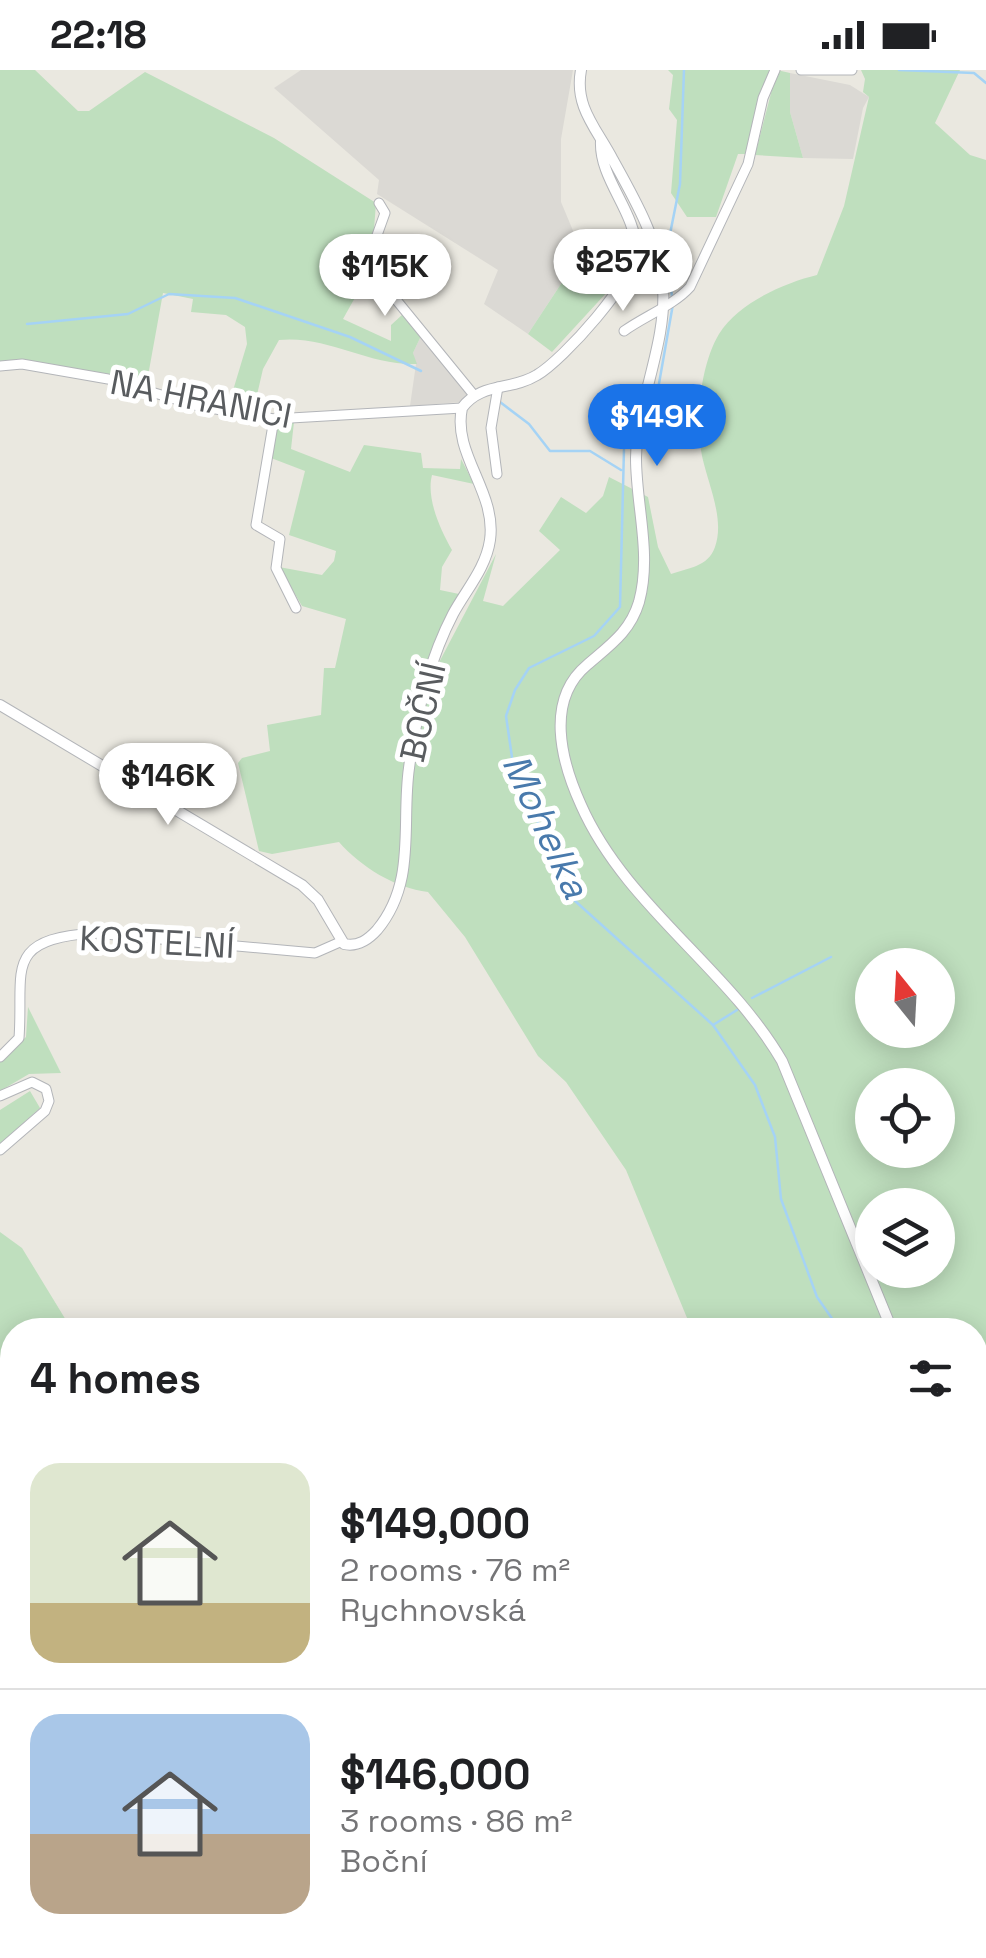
<!DOCTYPE html>
<html lang="en">
<head>
<meta charset="utf-8">
<style>
	:root { --surface:#fff; --page:#f2f2f2; --text:#202124; --muted:#757577; --line:#e0e0e0; --accent:#1a73e8 }
	body { margin:0; font-family:"Space Grotesk",sans-serif; background:var(--page); color:var(--text); height:100vh; display:flex; flex-direction:column; font-size:38px; white-space:nowrap }
	* { box-sizing:border-box; margin:0 }
	p { font-size:32px; color:var(--muted) }
	.icon { flex:none; width:55px; height:55px; fill:none; stroke:currentColor; stroke-width:2; stroke-linecap:round; stroke-linejoin:round }
	.map { position:relative; flex:1; overflow:hidden }
	.panel { position:absolute; left:0px; top:1248px; width:988px; height:642px; display:flex; flex-direction:column; background:var(--surface); border-radius:40px 40px 0 0; box-shadow:0 5px 25px #0003 }
	.panel>* { flex:none }
	.needle { width:65px; rotate:342deg }
	.fabs { position:absolute; left:855px; top:878px; display:grid; gap:20px }
	.fabs a { display:grid; place-items:center; width:100px; height:100px; border-radius:50%; background:var(--surface); box-shadow:0 5px 25px #0003; font-size:50px }
	.price { position:absolute; translate:-50% -85px; padding:0 22px; border-radius:35px; background:#fff; color:#222; font-size:32px; line-height:65px; filter:drop-shadow(0 2px 5px #0008) }
	.price::after { content:''; position:absolute; left:50%; top:60px; width:30px; height:22px; margin-left:-15px; background:inherit; clip-path:polygon(0 0,100% 0,50% 100%) }
	.price.current { background:var(--accent); color:#fff }
	ul { padding:0; list-style:none }
	li { display:flex; align-items:center; gap:30px; height:250px; padding:0 30px }
	li+li { border-top:2px solid var(--line) }
	li span { display:grid; place-items:center; flex:none; width:280px; height:200px; border-radius:30px; color:#555 }
	li>.icon { margin-inline-start:auto }
	span .icon { width:120px; height:120px; fill:#fffc; stroke-width:1 }
	li b { font-size:42px }
	h2 { display:flex; justify-content:space-between; align-items:center; height:120px; padding:0 30px; font-size:42px }
	.status { display:flex; justify-content:space-between; align-items:center; height:70px; padding:0 50px; background:var(--surface); direction:ltr }
	.status svg { height:28px; fill:currentColor }
	.map>svg:first-child { display:block }
</style>
</head>
<body>
<div class="status"><b>22:18</b><svg viewBox="0 0 49 12"><path d="M0 12V9h3v3zM5 12V6h3v6zM10 12V3h3v9zM15 12V0h3v12zM26 1h20v11H26zM47 4h2v5h-2z"/></svg></div>
<div class="map">
<svg width="986" height="1888" viewBox="0 0 986 1888">
	<rect width="100%" height="100%" fill="#eae8e0"/>
	<path fill="#dbd9d4" d="M301,0H573L561,69V132L582,182L528,264L484,234L498,200L377,124L379,110L274,18Z
		M790,3L850,15L869,27L863,38L853,89L803,88L790,42Z
		M421,266L469,323L461,332L410,336L416,294L413,283Z"/>
	<path fill="#bfdfbe" fill-rule="evenodd" d="M0,0H35L78,41H89L145,2L274,68L376,133L371,199L343,249L391,271V255L402,245L421,266L413,283L417,294C369,296 327,265 279,270L263,299L253,342L228,337L247,274L245,257L226,245L191,242L193,229L163,223L146,317L0,293Z
		M668,0H770L746,84H738L716,147H687L671,123L677,50L669,39L673,5Z
		M777,0L790,3V42L803,88L755,85Z
		M861,0H960L935,53L970,85L986,90V1888H783L785,1878H975V1260H692L626,1100L566,1012L538,986L465,867L428,822C395,818 361,797 339,772L272,784L259,781L238,693L242,688L270,681L267,655L321,645L324,598H335L346,549L302,536L279,497L322,505L334,491L336,481L289,465L305,401L271,388L274,361L284,352H294L291,379L350,402L364,375L421,383L423,398L460,399L461,389L474,414L432,405C426,428 440,459 452,480L442,497L440,520L459,524L439,565L434,602L496,484L483,531L503,536L560,480L539,461L561,427L586,443L603,426L609,407L648,427L658,477L671,504C688,498 708,497 715,477C725,449 708,414 702,386C695,351 700,296 719,264C738,233 784,213 817,205L844,136L869,27L863,22L865,9ZM872,895H938V960H872ZM872,1015H938V1080H872ZM872,1135H938V1200H872Z
		M582,182L620,208L552,282L528,264Z
		M28,937L61,1003L29,1004L0,1021V992L26,967Z
		M30,1021L40,1038L0,1074V1040Z
		M0,1162L22,1178L72,1260H12V1719L0,1718Z"/>
	<g fill="none" stroke-linecap="round" stroke-linejoin="round">
		<path stroke="#a5d3f5" stroke-width="2.5" d="M899,0L974,3L986,13
			M672,227L667,179L680,114L684,0
			M27,254L128,244L169,224L235,228L350,267L421,301
			M500,332L529,354L550,381H590L621,400
			M642,365L651,359L673,234
			M634,366L626,367L624,379L620,537L594,566L529,598L515,620L506,646L514,701L574,830L713,955L755,1015L775,1067L781,1129L817,1227L840,1260
			M752,928L831,887
			M713,955L737,940
			M975,1627L986,1650"/>
		<g stroke="#b3b5b9" stroke-width="11">
			<path id="minor" d="M801,0H852
				M379,133L385,143L376,168L380,210L473,324
				M624,261C645,246 674,235 690,217L748,94L763,28L775,0
				M0,296L22,294L108,309L198,336L274,349L462,338
				M274,349L256,455L280,469L276,498L296,538
				M497,404L491,358L498,317
				M0,987L19,968C24,901 2,869 94,863L315,883L340,872
				M0,1026L32,1012L46,1019L49,1031L45,1041L0,1080
				M35,1888L36,1878
				M109,1888V1878"/>
		</g>
		<g stroke="#b3b5b9" stroke-width="12">
			<path id="tertiary" d="M581,0C574,37 597,59 613,90C633,126 661,175 663,216C667,274 637,330 636,388C636,436 652,484 639,532C630,562 610,575 587,595C545,630 561,691 581,735C625,835 728,898 782,991L892,1260
				M0,635L302,815L318,830L344,874C358,877 368,870 377,860C417,812 401,754 409,698C416,645 428,592 453,544C466,520 486,498 490,470C497,422 452,384 462,338C481,312 511,321 537,305C563,290 636,209 636,180C636,142 599,109 601,71
				M975,1562L986,1585"/>
		</g>
		<use href="#minor" stroke="#fff" stroke-width="9"/>
		<use href="#tertiary" stroke="#fff" stroke-width="10"/>
	</g>
	<g text-anchor="middle" dominant-baseline="central" stroke-width="10" stroke-linejoin="round" paint-order="stroke">
		<g font-size="35" fill="#595c5f" stroke="#fff">
			<text transform="translate(201 329) rotate(11)">NA HRANICI</text>
			<text transform="translate(423 642) rotate(-77)">BOČNÍ</text>
			<text transform="translate(157 872) rotate(3)">KOSTELNÍ</text>
		</g>
		<g font-size="38" font-style="italic" fill="#497aac" stroke="#fff">
			<text transform="translate(546 756) rotate(65)">Mohelka</text>
		</g>
	</g>
</svg>
<div class="fabs">
<a><svg class="needle" viewBox="-14 -14 28 28"><path d="M0-13l5 13h-10z" fill="#e53935"/><path d="M0 13l5-13h-10z" fill="#757577"/></svg></a>
<a><svg class="icon" aria-label="locate" viewBox="0 0 24 24"><circle cx="12" cy="12" r="6"/><path d="M12 2v4M12 18v4M2 12h4M18 12h4"/></svg></a>
<a><svg class="icon" aria-label="layers" viewBox="0 0 24 24"><path d="M12 4l9 5-9 5-9-5zM3 14l9 5 9-5"/></svg></a>
</div>
<b class="price" style="left:623px;top:244px">$257K</b>
<b class="price" style="left:385px;top:249px">$115K</b>
<b class="price current" style="left:657px;top:399px">$149K</b>
<b class="price" style="left:168px;top:758px">$146K</b>
<section class="panel">
<h2>4 homes<svg class="icon" aria-label="filters" viewBox="0 0 24 24"><path d="M4 7h16M4 17h16"/><circle cx="9" cy="7" r="2"/><circle cx="15" cy="17" r="2"/></svg></h2>
<ul>
<li><span style="background:linear-gradient(#dfe7d0 70%,#c2b280 0)"><svg class="icon" aria-label="home" viewBox="0 0 24 24"><path d="M3 11l9-7 9 7M6 9v11h12V9"/></svg></span><div><b>$149,000</b><p>2 rooms · 76 m²</p><p>Rychnovská</p></div></li>
<li><span style="background:linear-gradient(#a9c7e8 60%,#b9a48a 0)"><svg class="icon" aria-label="home" viewBox="0 0 24 24"><path d="M3 11l9-7 9 7M6 9v11h12V9"/></svg></span><div><b>$146,000</b><p>3 rooms · 86 m²</p><p>Boční</p></div></li>
</ul>
</section>
</div>
</body>
</html>
